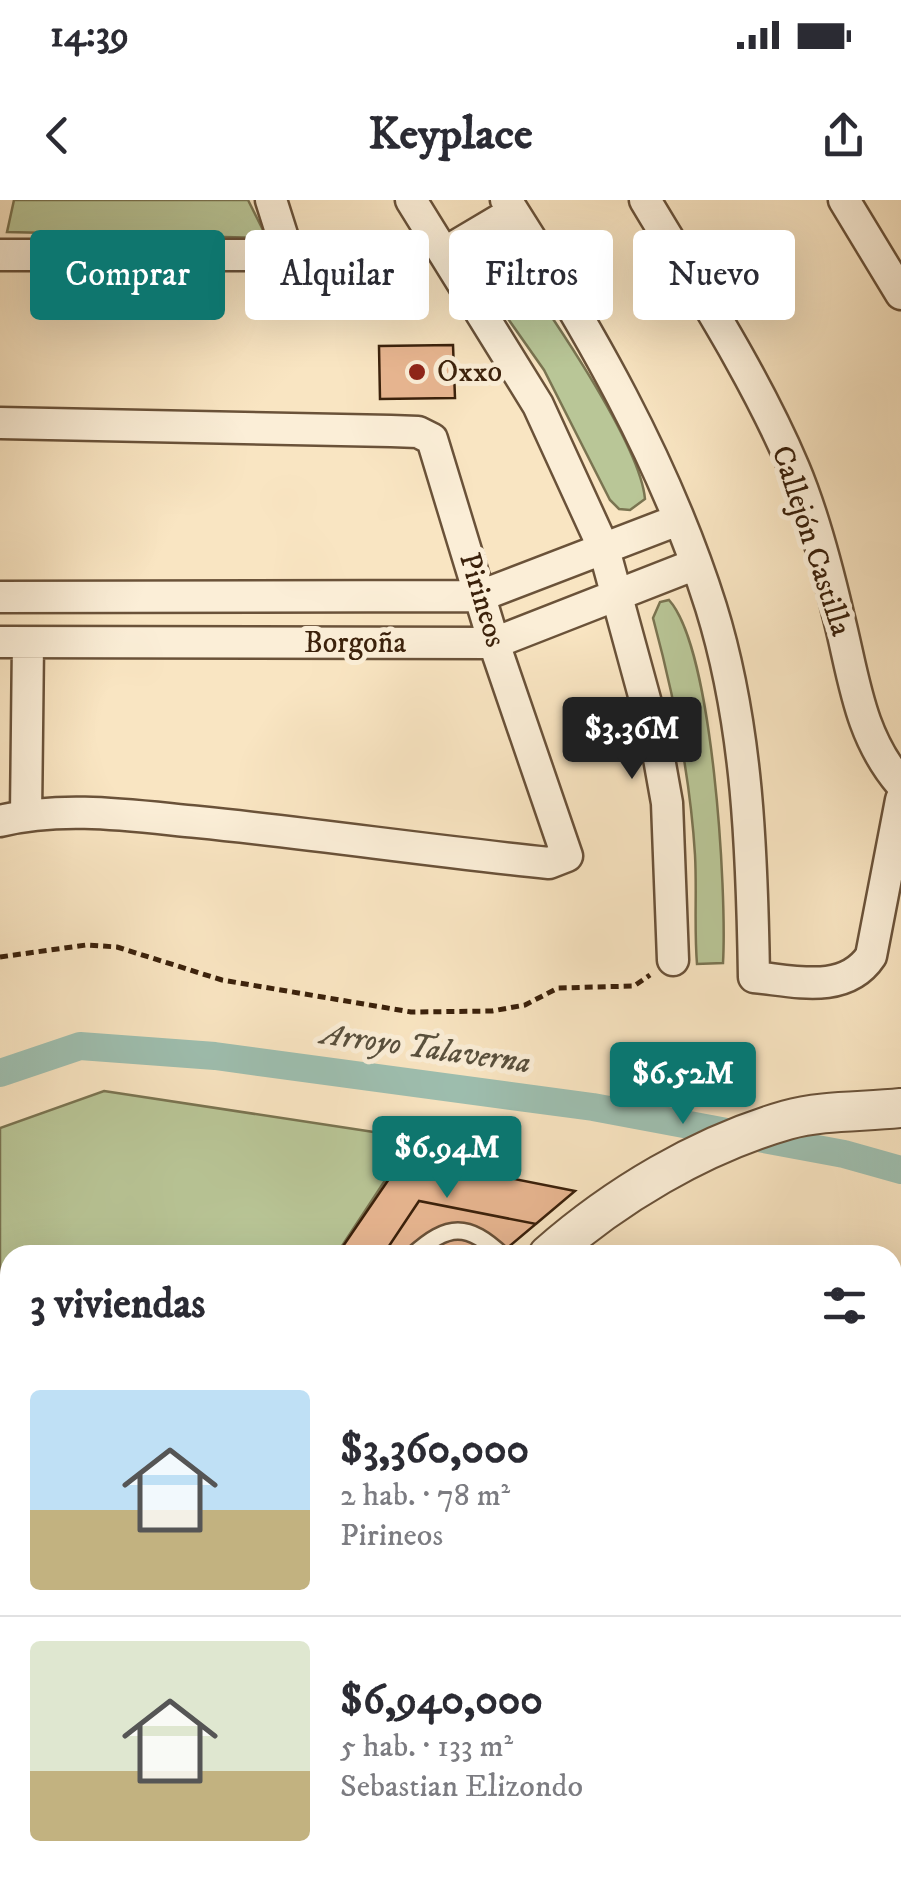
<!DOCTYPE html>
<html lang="es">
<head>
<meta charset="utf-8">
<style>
	:root { --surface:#fff; --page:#f7f7f7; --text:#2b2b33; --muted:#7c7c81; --line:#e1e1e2; --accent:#0f766e }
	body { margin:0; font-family:"IM FELL DW Pica",serif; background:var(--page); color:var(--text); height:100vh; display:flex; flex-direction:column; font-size:38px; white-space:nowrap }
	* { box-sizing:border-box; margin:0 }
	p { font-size:32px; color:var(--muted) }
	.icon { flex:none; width:55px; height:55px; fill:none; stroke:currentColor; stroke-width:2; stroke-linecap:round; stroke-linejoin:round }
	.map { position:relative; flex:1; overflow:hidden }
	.panel { position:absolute; left:0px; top:1045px; width:902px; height:642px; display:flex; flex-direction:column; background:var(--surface); border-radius:30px 30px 0 0; box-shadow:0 10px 40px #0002 }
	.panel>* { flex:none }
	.banner { position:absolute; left:30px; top:30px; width:842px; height:90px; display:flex; gap:20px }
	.price { position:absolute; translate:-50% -85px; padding:0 22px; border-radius:10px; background:var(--accent); color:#fff; font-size:32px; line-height:65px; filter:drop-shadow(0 2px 5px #0008) }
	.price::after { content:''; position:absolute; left:50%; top:60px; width:30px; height:22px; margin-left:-15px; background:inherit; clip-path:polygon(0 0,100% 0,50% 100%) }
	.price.active { background:#222; color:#fff }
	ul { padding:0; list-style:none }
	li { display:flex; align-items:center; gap:30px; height:250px; padding:0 30px }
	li+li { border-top:2px solid var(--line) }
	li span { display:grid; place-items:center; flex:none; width:280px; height:200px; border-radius:10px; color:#555 }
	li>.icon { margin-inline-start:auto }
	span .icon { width:120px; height:120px; fill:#fffc; stroke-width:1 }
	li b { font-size:42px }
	h2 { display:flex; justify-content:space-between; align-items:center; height:120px; padding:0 30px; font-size:42px }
	.pill { padding:0 35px; border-radius:10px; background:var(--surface); box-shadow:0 10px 40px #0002; font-size:35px; line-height:90px }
	.pill.active { background:var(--accent); color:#fff }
	.status { display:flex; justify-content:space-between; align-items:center; height:70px; padding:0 50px; background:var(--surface); direction:ltr }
	.status svg { height:28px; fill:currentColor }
	header { display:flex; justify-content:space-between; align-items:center; height:130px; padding:0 30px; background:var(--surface); font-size:45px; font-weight:800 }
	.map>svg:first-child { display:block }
</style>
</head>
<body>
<div class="status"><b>14:39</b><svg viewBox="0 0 49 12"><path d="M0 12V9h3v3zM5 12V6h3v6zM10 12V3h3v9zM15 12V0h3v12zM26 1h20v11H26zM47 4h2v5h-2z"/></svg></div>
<header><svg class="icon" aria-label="back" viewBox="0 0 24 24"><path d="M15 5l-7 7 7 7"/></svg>Keyplace<svg class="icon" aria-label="share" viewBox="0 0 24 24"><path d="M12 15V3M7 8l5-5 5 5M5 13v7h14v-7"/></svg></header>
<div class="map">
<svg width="901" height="1686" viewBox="0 0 901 1686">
	<rect width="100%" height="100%" fill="#f9e5c2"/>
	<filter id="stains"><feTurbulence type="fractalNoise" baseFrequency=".002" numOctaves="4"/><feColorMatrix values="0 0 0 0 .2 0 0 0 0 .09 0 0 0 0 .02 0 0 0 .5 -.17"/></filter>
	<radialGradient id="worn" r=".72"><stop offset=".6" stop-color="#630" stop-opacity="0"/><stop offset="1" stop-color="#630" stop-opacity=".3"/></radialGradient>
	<path fill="#b9c697" stroke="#7a7451" stroke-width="2.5" d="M14,0H248L267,38L7,32Z
		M510,56C545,106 640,242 645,299L630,310L619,309L610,300L544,170L478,76Z
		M669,400C713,449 727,691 723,763L697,764C694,727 697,691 695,655C690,573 674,496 653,418L660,402Z
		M104,891L413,938L336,1055H10V1471L0,1475V928Z
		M901,1523V1686H856L859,1678H892L893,1554Z
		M208,1678H723L786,1686H206Z"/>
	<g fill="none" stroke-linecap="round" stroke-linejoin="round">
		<path stroke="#9ebfb0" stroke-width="28" d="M0,873L80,846L215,856L593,907L844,954L901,970"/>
	</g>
	<path fill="#e8b691" stroke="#3b210b" stroke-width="2.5" d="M453,145L455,198L380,199L379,146Z
		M404,957L575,991L499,1055H337Z
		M404,957L575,991L536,1024L419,1001L383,1055H337Z
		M892,1118L901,1120V1307L892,1305Z
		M0,1568L10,1570V1678H98L96,1686H0Z"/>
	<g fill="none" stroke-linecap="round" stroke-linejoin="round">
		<g stroke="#6a5239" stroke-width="20">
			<path id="service" d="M413,1055C448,1023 468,1023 502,1055
				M892,1106L901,1108
				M138,1686L140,1678"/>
		</g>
		<g stroke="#6a5239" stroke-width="35">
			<path id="minor" d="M411,0L538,205L604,349L655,536L667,603L673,760
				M506,0C588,128 665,261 711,407C748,526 752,653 754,777C795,781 845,795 871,756L901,600
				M645,0C697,87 754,174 794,268C813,313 827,367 838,414C854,476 858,534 901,584
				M844,0L901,94
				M444,53L513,12
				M0,55H265L276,53L284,41L271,0
				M0,223L391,231L418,232L432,239L494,443L567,656L549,663C432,651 316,634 198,622C134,616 64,605 0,621
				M0,397L480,396L678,320
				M0,442L494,443L696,364
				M26,615L28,443"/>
		</g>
		<g stroke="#6a5239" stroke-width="42">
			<path id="tertiary" d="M548,1055C615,996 700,945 787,920C822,910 864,912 901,908
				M0,1511L10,1507
				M188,1686L190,1678"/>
		</g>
		<path stroke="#3b210b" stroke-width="5" stroke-dasharray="8 5" stroke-linecap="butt" d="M0,757L86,745L117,747L222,780L411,812L492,811L525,805L558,788L634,786L650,775"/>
		<use href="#service" stroke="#fbeed7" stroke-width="15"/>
		<use href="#minor" stroke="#fbeed7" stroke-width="30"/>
		<use href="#tertiary" stroke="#fbeed7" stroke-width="38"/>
	</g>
	<circle fill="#8f2418" stroke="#fbeed7" stroke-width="4" cx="417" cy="172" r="10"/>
	<g text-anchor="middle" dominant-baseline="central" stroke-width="10" stroke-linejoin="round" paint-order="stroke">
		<g font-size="30" fill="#3b210b" stroke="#fbeed7" text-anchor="start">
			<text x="437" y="172">Oxxo</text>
		</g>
		<g font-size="30" fill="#3b210b" stroke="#fbeed7">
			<text transform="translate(811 341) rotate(72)">Callejón Castilla</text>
			<text transform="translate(482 400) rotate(73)">Pirineos</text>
			<text x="355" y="443">Borgoña</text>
		</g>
		<g font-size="32" font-style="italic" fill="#59503d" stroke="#fbeed7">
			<text transform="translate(426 849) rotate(8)">Arroyo Talaverna</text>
		</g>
	</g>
	<rect width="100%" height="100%" filter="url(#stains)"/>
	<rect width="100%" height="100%" fill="url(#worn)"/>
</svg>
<b class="price active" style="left:632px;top:582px">$3.36M</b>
<b class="price" style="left:683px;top:927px">$6.52M</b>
<b class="price" style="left:447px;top:1001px">$6.94M</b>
<div class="banner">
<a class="pill active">Comprar</a>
<a class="pill">Alquilar</a>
<a class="pill">Filtros</a>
<a class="pill">Nuevo</a>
</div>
<section class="panel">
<h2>3 viviendas<svg class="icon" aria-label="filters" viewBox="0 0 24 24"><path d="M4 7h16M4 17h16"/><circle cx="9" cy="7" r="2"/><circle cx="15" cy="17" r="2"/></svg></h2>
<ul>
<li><span style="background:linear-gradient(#bfe0f5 60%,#c2b280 0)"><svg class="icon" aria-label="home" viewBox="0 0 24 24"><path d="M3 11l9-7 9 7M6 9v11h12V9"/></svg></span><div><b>$3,360,000</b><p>2 hab. · 78 m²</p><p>Pirineos</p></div></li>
<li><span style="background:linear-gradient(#dfe7d0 65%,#c2b280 0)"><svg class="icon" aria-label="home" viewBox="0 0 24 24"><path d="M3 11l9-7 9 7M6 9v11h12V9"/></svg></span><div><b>$6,940,000</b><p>5 hab. · 133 m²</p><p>Sebastian Elizondo</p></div></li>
</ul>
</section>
</div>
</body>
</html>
